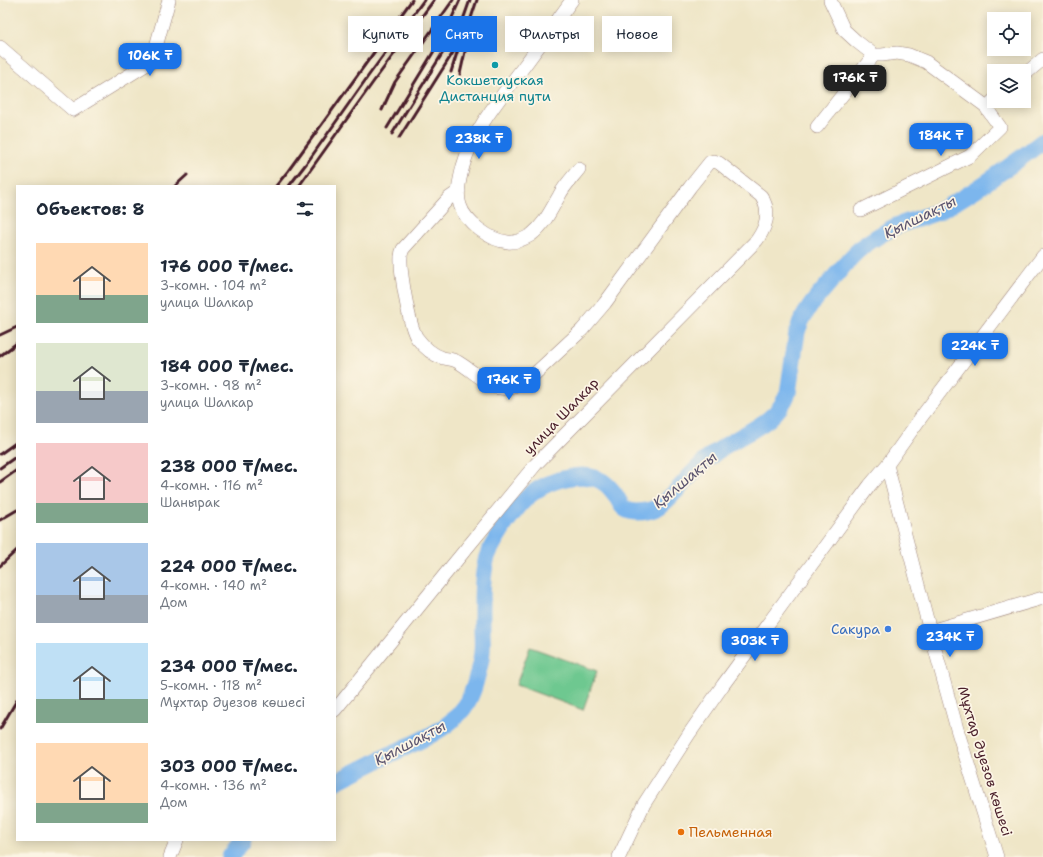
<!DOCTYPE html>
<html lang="ru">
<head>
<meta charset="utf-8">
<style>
	:root { --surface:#fff; --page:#f6f6f7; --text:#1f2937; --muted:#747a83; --accent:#1a73e8 }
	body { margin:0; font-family:"Shantell Sans",sans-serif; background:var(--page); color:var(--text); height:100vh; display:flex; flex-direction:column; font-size:15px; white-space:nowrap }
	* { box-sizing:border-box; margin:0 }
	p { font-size:13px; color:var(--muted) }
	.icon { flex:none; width:22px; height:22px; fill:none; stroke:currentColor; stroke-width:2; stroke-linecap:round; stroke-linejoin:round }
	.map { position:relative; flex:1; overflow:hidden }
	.details { position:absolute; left:16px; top:185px; width:320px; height:656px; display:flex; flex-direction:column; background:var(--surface); border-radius:0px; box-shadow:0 2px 10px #0003 }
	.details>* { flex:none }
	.top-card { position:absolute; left:348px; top:16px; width:380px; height:36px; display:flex; gap:8px }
	.fabs { position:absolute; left:987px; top:12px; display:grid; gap:8px }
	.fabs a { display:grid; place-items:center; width:44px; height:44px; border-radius:0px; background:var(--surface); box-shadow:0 2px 10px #0003; font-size:20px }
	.price { position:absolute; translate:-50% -34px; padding:0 9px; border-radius:8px; background:var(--accent); color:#fff; font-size:13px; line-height:26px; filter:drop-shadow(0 1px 2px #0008) }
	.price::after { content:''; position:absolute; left:50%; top:24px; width:12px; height:9px; margin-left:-6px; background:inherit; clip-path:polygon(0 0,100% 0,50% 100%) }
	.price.selected { background:#222; color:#fff }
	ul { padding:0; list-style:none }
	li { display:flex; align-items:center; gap:12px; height:100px; padding:0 20px }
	li span { display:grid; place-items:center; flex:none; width:112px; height:80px; border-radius:0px; color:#555 }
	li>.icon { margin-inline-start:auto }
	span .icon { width:48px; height:48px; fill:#fffc; stroke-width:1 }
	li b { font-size:17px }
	h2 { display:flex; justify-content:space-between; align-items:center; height:48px; padding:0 20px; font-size:17px }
	.pill { padding:0 14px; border-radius:0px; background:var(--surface); box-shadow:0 2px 10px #0003; font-size:14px; line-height:36px }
	.pill.selected { background:var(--accent); color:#fff }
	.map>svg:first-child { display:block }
</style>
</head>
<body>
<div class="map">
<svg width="1043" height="857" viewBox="0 0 1043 857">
	<rect width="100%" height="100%" fill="#fcf5e5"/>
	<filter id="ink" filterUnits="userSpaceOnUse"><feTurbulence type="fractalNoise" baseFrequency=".025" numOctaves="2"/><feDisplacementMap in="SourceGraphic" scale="8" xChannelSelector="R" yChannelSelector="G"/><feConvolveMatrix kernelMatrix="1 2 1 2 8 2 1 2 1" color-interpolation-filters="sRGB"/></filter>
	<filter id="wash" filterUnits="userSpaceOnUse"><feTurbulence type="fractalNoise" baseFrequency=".012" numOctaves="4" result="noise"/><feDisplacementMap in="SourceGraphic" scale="16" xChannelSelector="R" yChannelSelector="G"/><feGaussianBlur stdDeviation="0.9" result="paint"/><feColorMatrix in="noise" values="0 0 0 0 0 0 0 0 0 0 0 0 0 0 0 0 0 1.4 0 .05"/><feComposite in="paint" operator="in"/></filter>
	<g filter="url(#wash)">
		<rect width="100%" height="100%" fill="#efe6c7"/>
		<path fill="#6ec890" stroke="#5c745e" d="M530,647L597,671L583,710L516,685Z"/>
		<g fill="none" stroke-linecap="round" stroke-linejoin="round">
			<path stroke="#7bb6ed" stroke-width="17" d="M335,782C353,773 371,764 389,755C412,744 440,734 459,714C467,705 470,698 474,687C477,676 481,664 482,652C483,644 482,636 482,628C482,605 481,579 487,557C491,546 500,533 506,523C513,513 521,502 531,494C549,480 588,467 607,485C609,487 612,490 614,493C621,502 620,511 636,512C644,512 653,510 660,506C677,493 689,475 705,461C712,455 720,449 728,444C752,429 777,421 788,393L797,332C803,312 818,296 832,280C842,268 851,256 863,246C873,239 883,233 894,227C910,220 929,217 945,208C980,189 1012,165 1043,141
				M230,857L243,840"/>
		</g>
	</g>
	<g filter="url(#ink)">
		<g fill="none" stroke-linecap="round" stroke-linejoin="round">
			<g stroke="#9c8279" stroke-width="14">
				<path id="minor" d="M572,0C554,25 537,49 519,73C497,102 473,131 463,166C460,178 456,193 460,205C465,222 491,241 508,242C516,243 524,239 531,235C545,224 551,210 559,196C564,186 572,178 579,169
					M830,0L844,30L856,41L874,55H882L897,53L909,55L926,62L987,107
					M0,47L73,110L152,61L169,0
					M1024,75L1043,59
					M817,127L874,55
					M861,210L970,156L1000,127L987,109V107L994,100
					M887,465L930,631L957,729L997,857
					M930,631L1043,598
					M335,710L447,572L536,464L757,240C767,226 771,211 761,196L719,163L714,161L710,162L690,187L605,303L582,330L526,382C518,386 509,390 499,388C486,384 470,369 458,362C453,359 448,359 443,358C433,355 423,346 417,338C409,326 400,272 401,257C401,254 402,251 403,249L449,198L459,191
					M170,857L177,840
					M619,857L644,804L689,734L723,685L870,485L887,465L922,416L1043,256"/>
			</g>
			<use href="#minor" stroke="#fff" stroke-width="13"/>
			<path stroke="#4a1f2b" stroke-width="3" d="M451,72L461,40L470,21L477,0
				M460,74L471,25
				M382,110L395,82L453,0
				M387,128L445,33L460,0
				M392,134L452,38L464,17L470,0
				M399,138L461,40
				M175,186L187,175
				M276,186L288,171L412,0
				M289,186L309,160L369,75L424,0
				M299,186L374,81L434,0
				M0,335L17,327
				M0,356L17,343
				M0,454L17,442
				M0,468L17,456
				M0,482L17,470
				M0,520L17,510
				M0,566L17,550
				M0,729L17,700"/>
		</g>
	</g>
	<circle fill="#0f9aa8" stroke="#fcf5e5" stroke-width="1.5" cx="495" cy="65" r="4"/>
	<circle fill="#3f7fe0" stroke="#fcf5e5" stroke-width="1.5" cx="888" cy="629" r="4"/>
	<circle fill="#e8710a" stroke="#fcf5e5" stroke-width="1.5" cx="681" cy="832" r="4"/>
	<g text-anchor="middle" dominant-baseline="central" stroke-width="3.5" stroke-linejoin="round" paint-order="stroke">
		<g font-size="14" fill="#0d838f" stroke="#fcf5e5">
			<text x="495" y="80">Кокшетауская<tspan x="495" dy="16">Дистанция пути</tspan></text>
		</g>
		<g font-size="14" fill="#4a1f2b" stroke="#fcf5e5">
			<text transform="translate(561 416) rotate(-46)">улица Шалкар</text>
			<text transform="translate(985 761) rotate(73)">Мұхтар Әуезов көшесі</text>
		</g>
		<g font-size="14" fill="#366cbe" stroke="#fcf5e5" text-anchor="end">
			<text x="880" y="629">Сакура</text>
		</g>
		<g font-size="14" fill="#c56008" stroke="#fcf5e5" text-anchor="start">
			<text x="689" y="832">Пельменная</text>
		</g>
		<g font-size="15" font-style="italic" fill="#5b546f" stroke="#fcf5e5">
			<text transform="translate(920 217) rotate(-26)">Қылшақты</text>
			<text transform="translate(685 480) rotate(-40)">Қылшақты</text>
			<text transform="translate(410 743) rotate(-28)">Қылшақты</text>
		</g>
	</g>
</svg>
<div class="fabs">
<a><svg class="icon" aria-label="locate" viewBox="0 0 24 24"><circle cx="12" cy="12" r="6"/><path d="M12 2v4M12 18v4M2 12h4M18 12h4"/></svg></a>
<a><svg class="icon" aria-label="layers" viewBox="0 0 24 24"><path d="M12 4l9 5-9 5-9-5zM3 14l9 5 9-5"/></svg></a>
</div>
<b class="price" style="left:150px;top:77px">106K ₸</b>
<b class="price selected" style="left:855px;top:99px">176K ₸</b>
<b class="price" style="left:941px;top:157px">184K ₸</b>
<b class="price" style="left:479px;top:160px">238K ₸</b>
<b class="price" style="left:975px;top:367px">224K ₸</b>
<b class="price" style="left:509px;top:401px">176K ₸</b>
<b class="price" style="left:950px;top:658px">234K ₸</b>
<b class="price" style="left:755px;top:662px">303K ₸</b>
<div class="top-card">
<a class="pill">Купить</a>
<a class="pill selected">Снять</a>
<a class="pill">Фильтры</a>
<a class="pill">Новое</a>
</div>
<section class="details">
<h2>Объектов: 8<svg class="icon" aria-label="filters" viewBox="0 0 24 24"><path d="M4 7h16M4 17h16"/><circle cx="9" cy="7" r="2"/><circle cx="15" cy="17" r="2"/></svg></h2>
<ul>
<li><span style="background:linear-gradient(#ffd9b3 65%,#7fa58c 0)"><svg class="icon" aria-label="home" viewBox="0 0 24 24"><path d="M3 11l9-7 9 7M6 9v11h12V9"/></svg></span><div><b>176 000 ₸/мес.</b><p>3-комн. · 104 m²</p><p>улица Шалкар</p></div></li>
<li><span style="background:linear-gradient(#dfe7d0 60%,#9aa5b1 0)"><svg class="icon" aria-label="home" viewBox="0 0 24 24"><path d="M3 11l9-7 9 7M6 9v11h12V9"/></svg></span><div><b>184 000 ₸/мес.</b><p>3-комн. · 98 m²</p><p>улица Шалкар</p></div></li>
<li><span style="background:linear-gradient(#f6c9c9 75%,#7fa58c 0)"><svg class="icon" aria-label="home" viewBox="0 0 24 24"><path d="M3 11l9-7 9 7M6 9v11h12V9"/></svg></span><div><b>238 000 ₸/мес.</b><p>4-комн. · 116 m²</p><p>Шанырак</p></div></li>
<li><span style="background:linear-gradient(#a9c7e8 65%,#9aa5b1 0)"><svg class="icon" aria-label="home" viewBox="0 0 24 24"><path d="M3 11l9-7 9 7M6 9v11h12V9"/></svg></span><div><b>224 000 ₸/мес.</b><p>4-комн. · 140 m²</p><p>Дом</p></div></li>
<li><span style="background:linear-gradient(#bfe0f5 70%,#7fa58c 0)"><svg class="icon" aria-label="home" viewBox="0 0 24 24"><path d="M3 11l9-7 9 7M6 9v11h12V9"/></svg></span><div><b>234 000 ₸/мес.</b><p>5-комн. · 118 m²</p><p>Мұхтар Әуезов көшесі</p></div></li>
<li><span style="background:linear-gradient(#ffd9b3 75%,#7fa58c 0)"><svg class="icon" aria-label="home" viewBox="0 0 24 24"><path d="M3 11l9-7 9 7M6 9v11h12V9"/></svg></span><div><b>303 000 ₸/мес.</b><p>4-комн. · 136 m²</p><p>Дом</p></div></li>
</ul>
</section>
</div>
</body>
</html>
